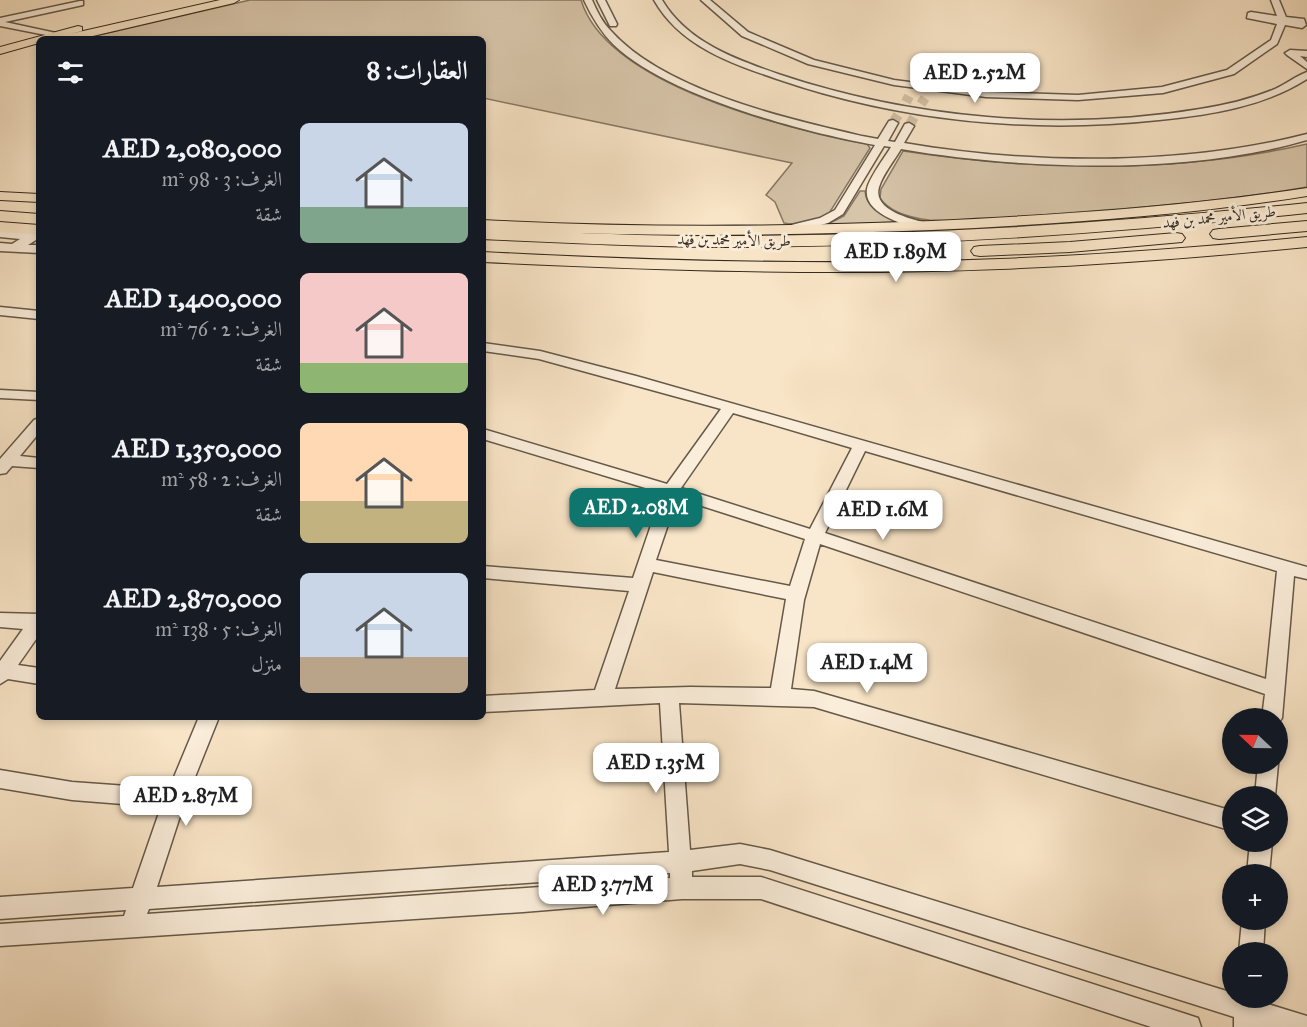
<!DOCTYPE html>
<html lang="ar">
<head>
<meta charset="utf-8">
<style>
	:root { --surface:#171b24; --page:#242831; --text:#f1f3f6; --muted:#9ea1a6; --accent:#0f766e }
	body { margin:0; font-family:"IM FELL Great Primer",Amiri,serif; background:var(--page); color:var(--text); direction:rtl; height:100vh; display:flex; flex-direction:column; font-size:22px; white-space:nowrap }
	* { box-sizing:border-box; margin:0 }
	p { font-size:20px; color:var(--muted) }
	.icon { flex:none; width:33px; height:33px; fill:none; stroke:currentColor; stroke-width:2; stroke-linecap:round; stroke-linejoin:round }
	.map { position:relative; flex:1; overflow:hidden; direction:ltr }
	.details { position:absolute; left:36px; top:36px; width:450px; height:684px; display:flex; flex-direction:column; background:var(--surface); border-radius:9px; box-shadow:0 3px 9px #0003; direction:rtl }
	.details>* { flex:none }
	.needle { width:39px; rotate:292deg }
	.buttons { position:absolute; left:1222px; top:708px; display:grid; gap:12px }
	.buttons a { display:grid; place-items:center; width:66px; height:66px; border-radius:50%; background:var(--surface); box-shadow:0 3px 9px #0003; font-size:30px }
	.price { position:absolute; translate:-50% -51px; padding:0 14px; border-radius:12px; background:#fff; color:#222; font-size:20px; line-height:39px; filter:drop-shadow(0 2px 3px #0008) }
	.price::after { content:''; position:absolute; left:50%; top:36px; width:18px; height:14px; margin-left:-9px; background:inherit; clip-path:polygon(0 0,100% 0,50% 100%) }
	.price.on { background:var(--accent); color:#fff }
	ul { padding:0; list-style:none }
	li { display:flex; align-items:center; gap:18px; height:150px; padding:0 18px }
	li span { display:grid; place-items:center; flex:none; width:168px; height:120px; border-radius:9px; color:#555 }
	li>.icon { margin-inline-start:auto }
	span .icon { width:72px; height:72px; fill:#fffc; stroke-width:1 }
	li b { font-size:26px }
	h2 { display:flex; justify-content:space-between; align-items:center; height:72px; padding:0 18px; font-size:26px }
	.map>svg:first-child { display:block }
</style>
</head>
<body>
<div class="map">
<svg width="1307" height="1027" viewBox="0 0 1307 1027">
	<rect width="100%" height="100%" fill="#f8e4c6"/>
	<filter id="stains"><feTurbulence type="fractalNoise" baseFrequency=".00333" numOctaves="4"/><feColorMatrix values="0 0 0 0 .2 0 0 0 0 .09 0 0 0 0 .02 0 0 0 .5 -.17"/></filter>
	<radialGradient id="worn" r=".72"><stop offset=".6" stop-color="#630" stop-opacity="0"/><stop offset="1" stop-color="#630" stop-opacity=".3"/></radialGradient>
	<path fill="#d7c5aa" stroke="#867864" stroke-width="1.5" d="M250,0H581C607,86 789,129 867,144L870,148L828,215C815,222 798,226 784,223L775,202L766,195L792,163L483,98V39H82Z
		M1307,144V187C1227,201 1146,207 1066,213C1022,216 972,223 929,220C912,218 890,213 880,198L881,189L903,151C1037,171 1175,174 1307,144Z
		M860,191H865C866,209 883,215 898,222L826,225L844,216Z"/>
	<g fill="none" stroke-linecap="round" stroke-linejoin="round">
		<path stroke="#d1bfa5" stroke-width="10" stroke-dasharray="10 4.5" stroke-linecap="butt" d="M906,102L909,96
			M921,104L925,98
			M893,123L898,115
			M909,126L914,117"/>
		<g stroke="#655949" stroke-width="3">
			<path id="minor" d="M584,0H592C597,11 602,22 611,31C665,91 785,118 862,136L878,139L889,121L893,120L898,123L888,141L895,142L905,124L909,123L914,126L904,143C1032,165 1182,166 1307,134V140C1188,175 1022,170 901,149C894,161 883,174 879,187C872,211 914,220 929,223L931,226L925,230C907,226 863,214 867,189C869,178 885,157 891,147L884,146L843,214L828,223L791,233L787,232V226L820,218L835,210L875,145C803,132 667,96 614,45C601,32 592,17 584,0Z
				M597,0H605L617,24L616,26H610Z
				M654,0H662C687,42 735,59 778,74C912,119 1061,132 1200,109C1226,105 1251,99 1275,89C1286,84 1296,76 1307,72V79C1263,107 1210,115 1159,120C1031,134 899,121 777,79C730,63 680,46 654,0Z
				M701,0H710L748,32L814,60L894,80L986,92L1078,95L1162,87L1227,70L1271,40L1277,24L1247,18L1248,13L1251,12L1277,16L1271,0H1279L1286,17L1304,19L1306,25L1302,28L1285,25L1277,44L1234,74L1163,93L1078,100L986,97L894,85L808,64L742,36Z
				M80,1H83V5L5,22L56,33V37L0,26V18Z
				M1290,50L1307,51V57L1300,56L1307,62V69L1287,55L1285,53Z
				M0,229L36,234V240L28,245H39V253L0,251V243L12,244L20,239L0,237Z
				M0,307L39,311V319L0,315Z
				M483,343L540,351L636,376L1307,567V579L1294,576L1282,718L1278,724V718H1262L1265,694L820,544L804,600L791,689L814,691L1233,811V831L814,707L679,703L690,850L740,844L770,850L1233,993V998H1258V1001L1307,1016V1027H1234V1017L770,870L740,864L692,871V877H761L1189,1015L1198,1018L1201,1027H1151L761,899H682L523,912L0,946V924L124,916L126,910L0,919V897L133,888L161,807L72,800L0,788V770L72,782L169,789L199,717H219L183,807L157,887L669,852L660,703L483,712V696L595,690L629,591L483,578V566L633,578L662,493L483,439V429L667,484L721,409L539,359L483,351ZM733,413L852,448L810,529L681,488ZM865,451L1277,571L1266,679L825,533ZM677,498L805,539L790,586L656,560ZM653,572L786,599L771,688L690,687L615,689ZM670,873V878L147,914L149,909Z
				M0,390L39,392V400L0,398Z
				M39,418V433L20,456L39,458V468L12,466L6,473L0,474V459L34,420Z
				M0,613L39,614V635L18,665L39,668V684L8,679L0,684V661L23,629L0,627Z
				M1278,763V764L1275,796H1255L1258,764Z
				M1250,842H1272L1269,874H1247Z
				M1242,920H1265L1263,952H1239Z"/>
		</g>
		<g stroke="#342b1f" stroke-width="2">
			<path id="major" d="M220,0H239L234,3L80,39H59L61,37L39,39V43L0,54V47L78,26L82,27V31L70,34Z
				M1307,188V196C1183,216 1058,224 932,230C782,236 633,237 483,230V220C633,228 782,227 932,221C1058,215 1183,207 1307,188Z
				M0,192L39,194V202L0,200Z
				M0,222L39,225V235L0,232Z
				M1307,237V247C1205,257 1102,265 1000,269C827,276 655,270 483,262V252C655,261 827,266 1000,259C1102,255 1205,247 1307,237Z"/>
		</g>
		<g stroke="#342b1f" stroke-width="2">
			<path id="highway" d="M1307,203V213C1118,233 927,246 737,247C652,247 568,243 483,239V229C568,232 652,237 737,236C927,235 1118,223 1307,203Z
				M0,211L39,214V224L0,221Z
				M1307,221V231L1219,239L1213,238L1210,234L1213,230L1219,229Z
				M1176,233L1182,234L1185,238L1182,242L1070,252L980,256L974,255L971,251L974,247L980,246L1070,242Z"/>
		</g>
		<use href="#minor" fill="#faedda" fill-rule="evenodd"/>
		<use href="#major" fill="#f8e4c6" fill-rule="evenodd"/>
		<use href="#highway" fill="#f8e4c6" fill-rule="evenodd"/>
	</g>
	<g text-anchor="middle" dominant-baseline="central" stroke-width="6" stroke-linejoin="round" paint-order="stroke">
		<g font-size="15" fill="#342b1f" stroke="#faedda">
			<text transform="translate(1219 217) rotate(-6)">طريق الأمير محمد بن فهد</text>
			<text transform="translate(734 240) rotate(1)">طريق الأمير محمد بن فهد</text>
		</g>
	</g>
	<rect width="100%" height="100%" filter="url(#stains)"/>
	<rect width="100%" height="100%" fill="url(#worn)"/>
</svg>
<div class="buttons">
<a><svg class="needle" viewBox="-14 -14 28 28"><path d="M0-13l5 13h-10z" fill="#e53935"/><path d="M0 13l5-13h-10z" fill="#9ea1a6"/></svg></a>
<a><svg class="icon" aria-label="layers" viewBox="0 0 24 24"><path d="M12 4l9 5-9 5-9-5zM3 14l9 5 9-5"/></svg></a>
<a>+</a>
<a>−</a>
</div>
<b class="price" style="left:975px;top:104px">AED 2.52M</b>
<b class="price" style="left:896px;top:283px">AED 1.89M</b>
<b class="price on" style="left:636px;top:539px">AED 2.08M</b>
<b class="price" style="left:883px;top:541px">AED 1.6M</b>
<b class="price" style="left:867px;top:694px">AED 1.4M</b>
<b class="price" style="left:656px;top:794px">AED 1.35M</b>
<b class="price" style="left:186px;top:827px">AED 2.87M</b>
<b class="price" style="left:603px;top:916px">AED 3.77M</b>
<section class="details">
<h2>العقارات: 8<svg class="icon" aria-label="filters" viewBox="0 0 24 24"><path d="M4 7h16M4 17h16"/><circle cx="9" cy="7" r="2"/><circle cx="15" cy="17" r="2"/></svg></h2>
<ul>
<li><span style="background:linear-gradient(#c9d6e8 70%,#7fa58c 0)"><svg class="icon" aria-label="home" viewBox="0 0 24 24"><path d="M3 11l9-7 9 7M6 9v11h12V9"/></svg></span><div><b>AED 2,080,000</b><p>الغرف: 3 · 98 m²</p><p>شقة</p></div></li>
<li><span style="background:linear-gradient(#f6c9c9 75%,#8fb573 0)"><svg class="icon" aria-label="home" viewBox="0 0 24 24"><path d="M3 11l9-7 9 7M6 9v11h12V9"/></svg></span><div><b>AED 1,400,000</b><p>الغرف: 2 · 76 m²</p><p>شقة</p></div></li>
<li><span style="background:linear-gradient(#ffd9b3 65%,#c2b280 0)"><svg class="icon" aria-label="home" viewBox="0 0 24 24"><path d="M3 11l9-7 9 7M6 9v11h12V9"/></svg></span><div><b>AED 1,350,000</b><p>الغرف: 2 · 58 m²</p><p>شقة</p></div></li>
<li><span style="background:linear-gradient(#c9d6e8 70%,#b9a48a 0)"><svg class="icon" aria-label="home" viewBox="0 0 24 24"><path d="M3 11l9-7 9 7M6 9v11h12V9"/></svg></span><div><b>AED 2,870,000</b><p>الغرف: 5 · 138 m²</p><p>منزل</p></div></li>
</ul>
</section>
</div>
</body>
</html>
